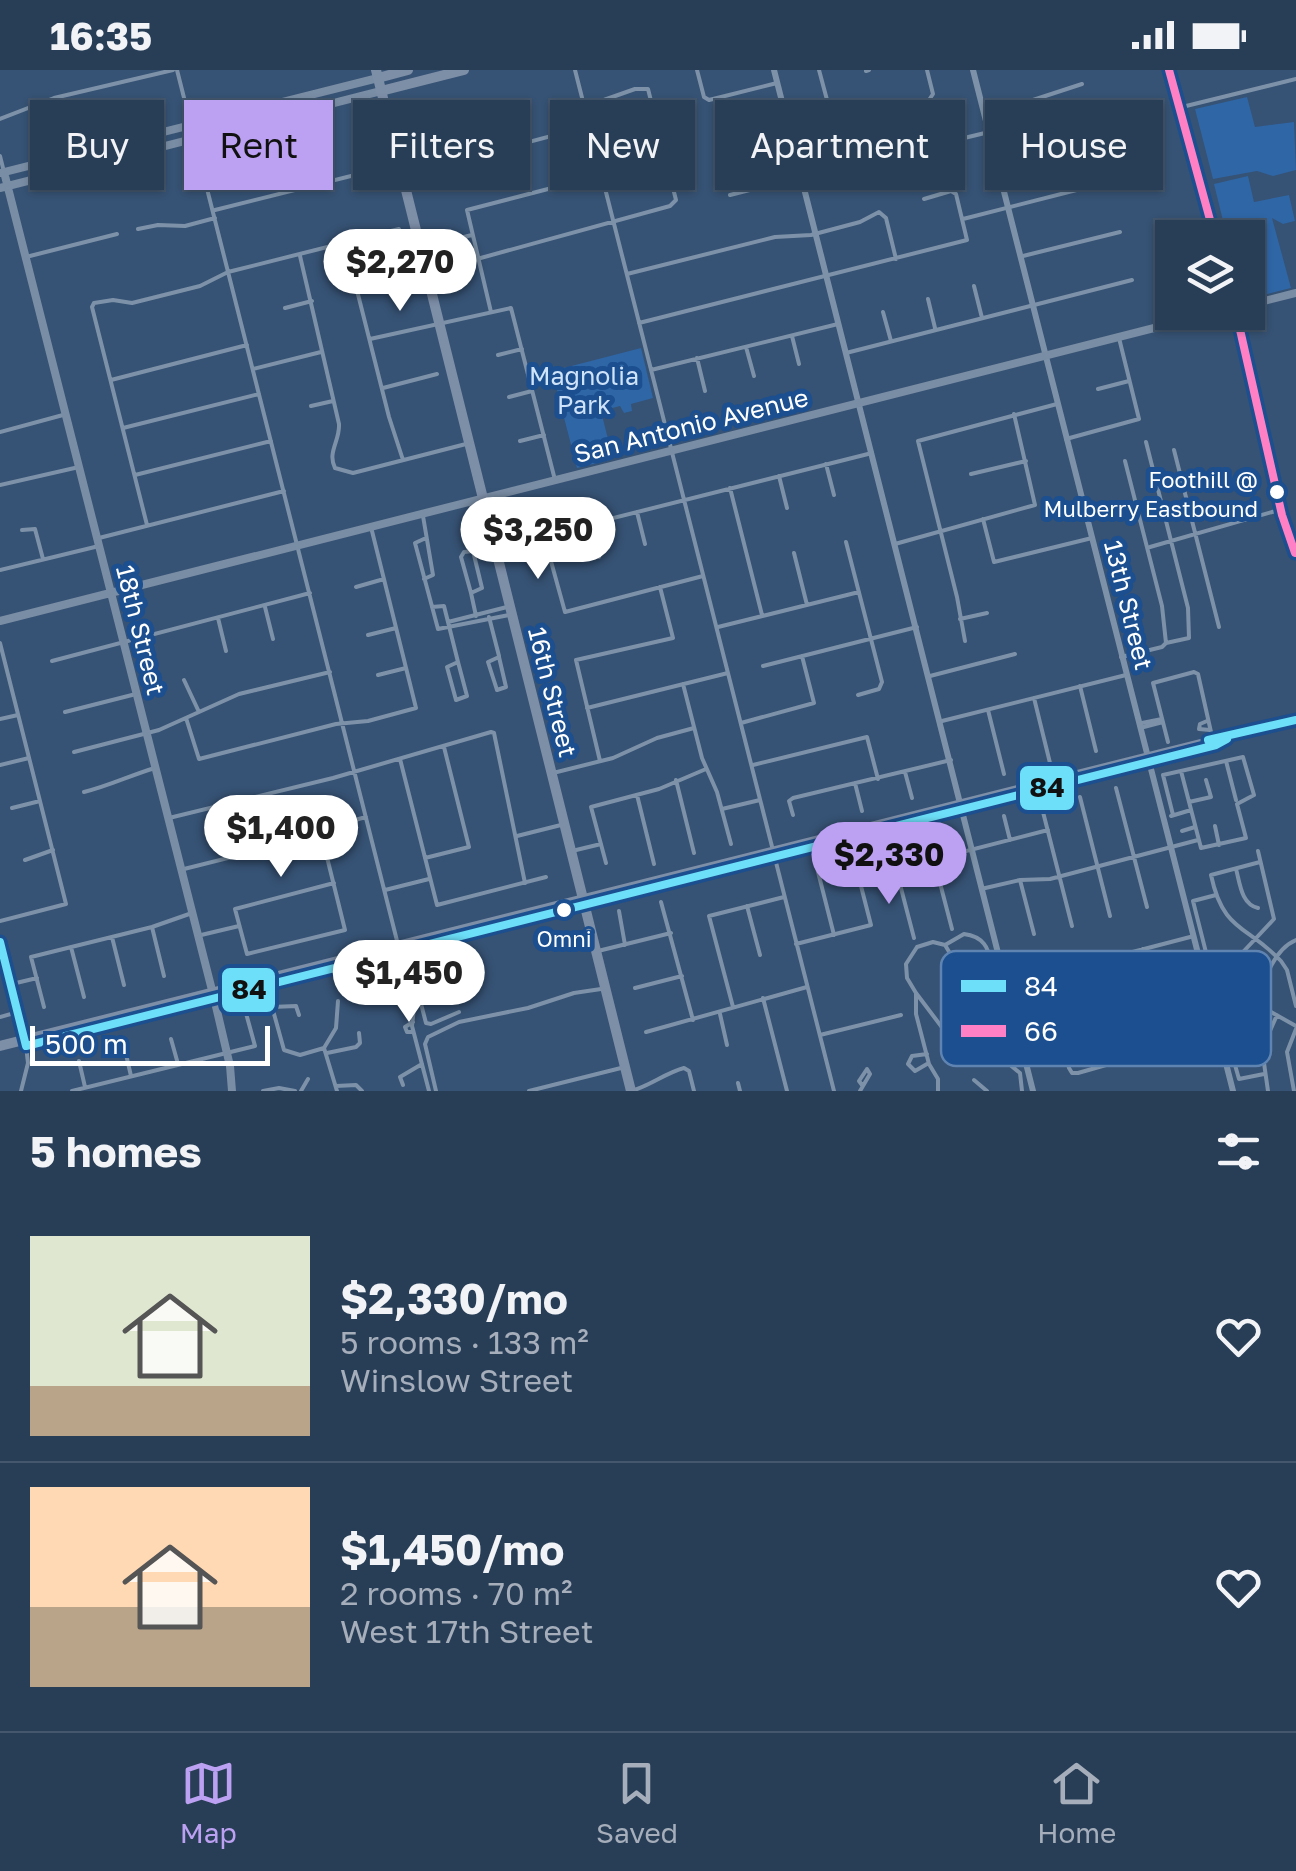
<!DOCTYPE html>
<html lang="en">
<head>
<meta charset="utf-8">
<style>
	:root { --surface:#283e57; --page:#344961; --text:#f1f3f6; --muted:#a5aeba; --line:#44576d; --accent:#bca0f2 }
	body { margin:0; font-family:"Golos Text",sans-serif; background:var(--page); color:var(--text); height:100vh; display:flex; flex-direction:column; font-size:38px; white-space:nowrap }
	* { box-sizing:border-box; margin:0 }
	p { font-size:32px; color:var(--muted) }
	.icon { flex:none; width:55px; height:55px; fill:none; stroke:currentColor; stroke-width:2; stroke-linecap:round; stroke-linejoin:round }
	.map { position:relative; height:1021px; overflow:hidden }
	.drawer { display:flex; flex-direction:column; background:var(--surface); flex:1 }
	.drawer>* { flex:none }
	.guide { position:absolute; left:30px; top:30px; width:1238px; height:90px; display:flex; gap:20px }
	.controls { position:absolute; left:1155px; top:150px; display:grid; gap:20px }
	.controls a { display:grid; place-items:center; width:110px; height:110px; border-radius:0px; background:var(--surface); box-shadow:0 2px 8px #0004,0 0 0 2px var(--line); font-size:50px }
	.scale { position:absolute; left:30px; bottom:25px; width:240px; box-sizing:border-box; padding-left:10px; border:5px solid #fff; border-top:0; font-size:28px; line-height:35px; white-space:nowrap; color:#fff; -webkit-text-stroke:8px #1b4f8f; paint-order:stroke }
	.price { position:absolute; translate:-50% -85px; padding:0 22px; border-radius:35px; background:#fff; color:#222; font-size:32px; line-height:65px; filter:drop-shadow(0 2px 5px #0008) }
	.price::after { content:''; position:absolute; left:50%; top:60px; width:30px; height:22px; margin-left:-15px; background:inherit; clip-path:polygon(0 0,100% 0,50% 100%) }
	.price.on { background:var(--accent); color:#111 }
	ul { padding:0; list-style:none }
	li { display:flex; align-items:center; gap:30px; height:250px; padding:0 30px }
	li+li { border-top:2px solid var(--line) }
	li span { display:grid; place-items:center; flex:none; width:280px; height:200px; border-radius:0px; color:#555 }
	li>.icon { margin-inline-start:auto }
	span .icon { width:120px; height:120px; fill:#fffc; stroke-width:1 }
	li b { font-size:42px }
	h2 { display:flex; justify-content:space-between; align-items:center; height:120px; padding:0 30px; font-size:42px }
	.pill { padding:0 35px; border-radius:0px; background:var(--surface); box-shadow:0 2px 8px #0004,0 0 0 2px var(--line); font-size:35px; line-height:90px }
	.pill.on { background:var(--accent); color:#111 }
	.status { display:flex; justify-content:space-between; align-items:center; height:70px; padding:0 50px; background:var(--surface); direction:ltr }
	.status svg { height:28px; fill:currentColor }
	.dock { display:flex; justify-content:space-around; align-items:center; height:140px; border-top:2px solid var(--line); background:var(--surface); font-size:28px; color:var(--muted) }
	.dock a { display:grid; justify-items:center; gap:5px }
	.dock .on { color:var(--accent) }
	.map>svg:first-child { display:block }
</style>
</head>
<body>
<div class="status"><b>16:35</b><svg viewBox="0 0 49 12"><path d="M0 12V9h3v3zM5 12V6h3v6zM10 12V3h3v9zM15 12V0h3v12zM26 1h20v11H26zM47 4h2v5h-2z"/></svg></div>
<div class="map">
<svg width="1296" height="1021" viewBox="0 0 1296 1021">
	<rect width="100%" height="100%" fill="#365274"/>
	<path fill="#2f66a5" d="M1247,27L1255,57L1294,52L1296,100L1273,106L1257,101L1213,109L1195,39Z
		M1248,106L1254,132L1289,125L1295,151L1283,154L1272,148L1291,218L1248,229V168L1227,167L1214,114Z
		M641,278L653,328L631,334L632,341L624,343L620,336L601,341L613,389L577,398L552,301Z"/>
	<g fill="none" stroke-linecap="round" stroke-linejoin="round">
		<path stroke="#7d92a8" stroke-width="4" d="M177,0L414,938L412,956L429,1021
			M575,0L834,1021
			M697,0L704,27L709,30L777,13
			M819,0L845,97L989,62
			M866,1L869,0
			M985,36L1033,30L1082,14
			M1182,37L1296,9
			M482,48L493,81
			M0,49L54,28L173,0
			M442,57L451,91
			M718,76L746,69L766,71L929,30L933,24L927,0
			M0,86L4,102
			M997,88L1095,64
			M404,95H442L589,56
			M730,125L801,107
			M215,140L395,95
			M963,149L1108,112
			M138,159L158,155L185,156L215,148
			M345,173L389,347L403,390
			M423,177L472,165
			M300,186L339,354C340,371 327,382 335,398L353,403L466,374
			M1023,186L1120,162
			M26,187L117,164
			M477,189L670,136L676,130L648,19H635L584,37
			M627,204L775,167L811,165L860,152L879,142L886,148L896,189
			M974,216L982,248
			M358,221L411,208
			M928,229L935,258
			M285,238L312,231
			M491,242L467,140L602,105
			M883,242L891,271
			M639,253L967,170L956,124L951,121L924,129
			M792,266L799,294
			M370,269L511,238L555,410
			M746,277L754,306
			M846,283L1132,210
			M498,285L522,279
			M697,288L705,321
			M253,299L321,282
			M651,300L838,254
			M111,310L247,275
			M383,318L437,304
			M1098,319L1129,311
			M509,327L532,321
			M311,336L333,331
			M123,358L259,324
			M0,362L63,345
			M1066,369L1139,349L1119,268
			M520,371L544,365
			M1146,372L1188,538L1189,568L1166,573
			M1174,380L1219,557
			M826,394L834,425
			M971,404L1026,391
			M135,405L271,371
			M779,406L787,438
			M0,415L79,397
			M730,418L762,545
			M637,442L645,474
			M423,446L433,505L424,509
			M983,449L994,492L1092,468
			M590,454L599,487
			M147,455L92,237L94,233L113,230L132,233L200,216L228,202L399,159
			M22,460L35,459L43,489
			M544,466L565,542L703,506
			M99,468L284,421
			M426,468L415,473L438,559L509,545
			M846,472L882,612L879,619L858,625
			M895,474L1035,435L1014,344
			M498,477L872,383
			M1150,477L1279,440
			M473,481L482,518L471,523L461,487L464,482Z
			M794,483L807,535
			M0,500L99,476
			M356,517L384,509
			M471,523L476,546
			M265,537L273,569
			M432,537L444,536L458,592
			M489,547L499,586
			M218,548L226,581
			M960,549L987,543
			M448,552L507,537
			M718,557L859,522
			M368,565L396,558
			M965,571L957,527L918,371L1057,334
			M0,573L66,834L0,851
			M499,587L506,617L497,620L488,592Z
			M1121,587L1162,577L1166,573L1162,536L1125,391
			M52,591L310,523
			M458,592L467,626L456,630L447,597Z
			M763,596L917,557
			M378,605L406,598
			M930,606L1015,584
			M184,610L199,642
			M683,614L702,688L717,722L731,774
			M1080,616L1096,681
			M1034,628L1050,693
			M587,638L728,603
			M988,640L1004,704
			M65,642L136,624
			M186,648L199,689L336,654L368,651L416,638L371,457
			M0,649L18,645
			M942,651L1126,605
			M1207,651L1200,654L1199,659L1210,660
			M741,653L814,633L802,586
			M1142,653L1162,649
			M1140,658L1163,652
			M1168,672L1153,613L1194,602L1198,604L1211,662
			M74,682L159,660L239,624L330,602
			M400,689L437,835L546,807
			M600,691L576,590L673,568L660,517
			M1226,691L1236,730
			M0,695L29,688
			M753,695L867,667L878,709
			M905,702L912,728
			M553,703L613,688L657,668L694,658
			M676,710L694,783
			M855,713L862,741
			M1116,718L1147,837
			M84,722C109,716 131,705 155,698
			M637,725L654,794
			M1080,727L1110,846
			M1189,732L1211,727L1206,710
			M12,738L40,731
			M1042,738L1072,856
			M722,739L760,730
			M793,745L789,731L793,728L951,690
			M1173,745L1163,705L1243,687L1254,725L1237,734L1246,768L1201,778L1181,701
			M1004,746L1010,770
			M1171,746L1191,740
			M169,748L333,708L491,662L494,663L525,813
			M1215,756L1219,775
			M320,759L345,860L247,884L235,839L334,813
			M1182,761L1195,757
			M517,766L561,755
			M572,781L601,774
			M425,788L469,777L444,677
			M25,790L53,780
			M934,790L952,859
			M1260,792L1211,805C1223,862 1247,855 1281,891L1287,900L1296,936
			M606,793L591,737L659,719L706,699
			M816,794L834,865
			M184,799L296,771L315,761L366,747
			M1236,799C1240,813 1241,834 1258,838
			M1020,810L1034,864
			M981,819L1020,810L1050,809L1198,770
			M385,820L429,809
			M1216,825L1193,831L1214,914L1254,904L1267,908
			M661,832L693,950
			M747,836L760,885
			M619,841L625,875
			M152,857L164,906
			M197,866L239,856
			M1194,866L1048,904L1069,998L1072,1003H1078L1218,963
			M112,867L124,915
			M914,868L896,799L1048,760
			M796,874L871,855L853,785
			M945,875L951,885L947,896
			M71,877L84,927
			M1143,879L1168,980
			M598,881L671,863
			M1208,891L1243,882L1274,849L1258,781
			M415,895L410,893L413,888L417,890L414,907L426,953L431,954L459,942
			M416,899L435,896L432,882
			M12,914L37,908
			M266,915L284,980L300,985L324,978L337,1021
			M635,918L682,906
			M916,923L947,964
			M386,924L385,913L406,905
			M763,928L787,1021
			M1262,930C1262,909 1276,878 1296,870
			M1262,930L1271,942L1296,956
			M1107,931L1114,961
			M44,937L31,887L152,857L192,843
			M272,937L296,936L299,945
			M733,937L709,846L784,827
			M1212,939L1261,927
			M1213,942L1262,930
			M720,944L727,975
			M0,947L18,942
			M1016,954L1153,919
			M412,962H407L405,957L413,952
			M646,962L807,917
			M820,965L901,945
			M171,969L178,994
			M324,978L336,958L338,931
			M125,980L131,1006
			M993,981L994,971L984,969L983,980L993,981L1020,1003L1022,1021
			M327,983L356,977L360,973L359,963
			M927,984L912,986L908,994L915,1001L927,994
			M79,991L85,1017
			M1264,1004L1239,1009L1227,967C1235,959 1258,953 1269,958
			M974,1010L987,1021
			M738,1013L740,1021
			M403,1015L400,1007L422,994
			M336,1016L356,1015L362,1021
			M21,1021L28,993L26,976
			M72,1021L255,976L244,936
			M263,1021L279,1018L295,1021
			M301,1021L308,1009
			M436,1021L425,974L428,967L459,952L528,938L574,923L601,919
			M529,1021L625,997
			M631,1021C650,1016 665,1003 684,998L689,1001L694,1021
			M860,1021L870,1004L867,999L859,1011L862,1015
			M938,1021V1009L929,994L916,944V923L907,908L906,894L917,877L933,872L945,875L964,864C1002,869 991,911 970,927L975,934L982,929L977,922
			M1268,1021L1262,979L1277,945
			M1294,1021L1287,982L1296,959"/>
		<path stroke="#7d92a8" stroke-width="6" d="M774,0L1033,1021
			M973,0L1233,1021"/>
		<path stroke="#798da4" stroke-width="8" d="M4,102L214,928L230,996L232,1021
			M0,103L378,8
			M0,118L381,21
			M1248,235L1296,223
			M0,551L1217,242
			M0,872L26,976"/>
		<path stroke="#7d8ea7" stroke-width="10" d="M376,0L631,1021
			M1169,0L1215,168
			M378,8L408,0
			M381,21L464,0
			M1236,242L1282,445L1295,483
			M0,976L1296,650"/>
		<g stroke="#1b4f8f" stroke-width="15">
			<path id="bus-1" d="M1208,670L1296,650
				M0,872L26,976L1216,675L1227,669"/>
		</g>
		<g stroke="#1b4f8f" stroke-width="15">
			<path id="bus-2" d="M1169,0L1215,168
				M1236,242L1282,445L1295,483"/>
		</g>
		<use href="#bus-1" stroke="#6ddff8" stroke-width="8"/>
		<use href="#bus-2" stroke="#ff80c5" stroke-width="8"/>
	</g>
	<g fill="#fff" stroke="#1b4f8f" stroke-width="4">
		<circle cx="1277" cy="422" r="9"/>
		<circle cx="564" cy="840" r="9"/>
	</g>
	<g text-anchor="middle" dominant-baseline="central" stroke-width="10" stroke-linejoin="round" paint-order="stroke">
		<g font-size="22" fill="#fff" stroke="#1b4f8f" text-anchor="end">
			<text x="1258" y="409">Foothill @<tspan x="1258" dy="29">Mulberry Eastbound</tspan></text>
			<text x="564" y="868" text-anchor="middle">Omni</text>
		</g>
		<g font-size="25" fill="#cfe3fa" stroke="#1b4f8f">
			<text x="584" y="305">Magnolia<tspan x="584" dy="29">Park</tspan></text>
		</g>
		<g font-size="25" fill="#fff" stroke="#1b4f8f">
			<text transform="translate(691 355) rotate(-14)">San Antonio Avenue</text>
			<text transform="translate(1129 535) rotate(76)">13th Street</text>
			<text transform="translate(141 560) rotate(76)">18th Street</text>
			<text transform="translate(553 622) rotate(76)">16th Street</text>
		</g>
	</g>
	<rect x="941" y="881" width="330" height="115" rx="15" fill="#1b4f8f" stroke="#5f84b1" stroke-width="2.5"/>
	<rect x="961" y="910" width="45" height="12" fill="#6ddff8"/>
	<rect x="961" y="955" width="45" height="12" fill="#ff80c5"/>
	<g font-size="28" fill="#fff">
		<text x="1024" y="926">84</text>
		<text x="1024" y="971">66</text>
	</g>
	<g stroke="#1b4f8f" stroke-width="4">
		<rect x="1018" y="694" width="58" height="48" rx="10" fill="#6ddff8"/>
		<rect x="220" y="896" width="57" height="48" rx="10" fill="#6ddff8"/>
	</g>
	<g font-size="28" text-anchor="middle" font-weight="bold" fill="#111">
		<text x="1047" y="727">84</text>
		<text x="249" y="929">84</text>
	</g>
</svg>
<div class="controls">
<a><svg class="icon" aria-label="layers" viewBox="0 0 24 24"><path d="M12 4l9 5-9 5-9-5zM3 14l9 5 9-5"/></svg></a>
</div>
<div class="scale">500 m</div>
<b class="price" style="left:400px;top:244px">$2,270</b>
<b class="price" style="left:538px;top:512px">$3,250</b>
<b class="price" style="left:281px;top:810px">$1,400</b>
<b class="price on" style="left:889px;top:837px">$2,330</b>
<b class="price" style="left:409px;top:955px">$1,450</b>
<div class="guide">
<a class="pill">Buy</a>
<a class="pill on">Rent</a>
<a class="pill">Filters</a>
<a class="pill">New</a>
<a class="pill">Apartment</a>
<a class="pill">House</a>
</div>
</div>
<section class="drawer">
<h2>5 homes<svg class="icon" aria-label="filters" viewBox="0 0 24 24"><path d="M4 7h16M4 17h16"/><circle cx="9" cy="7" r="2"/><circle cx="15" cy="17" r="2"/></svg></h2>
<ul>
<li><span style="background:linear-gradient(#dfe7d0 75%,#b9a48a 0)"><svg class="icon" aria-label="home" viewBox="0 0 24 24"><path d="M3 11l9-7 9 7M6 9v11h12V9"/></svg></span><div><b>$2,330/mo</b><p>5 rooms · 133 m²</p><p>Winslow Street</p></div><svg class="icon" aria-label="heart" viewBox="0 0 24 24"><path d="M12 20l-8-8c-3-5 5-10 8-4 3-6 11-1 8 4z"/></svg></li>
<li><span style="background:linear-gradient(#ffd9b3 60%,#b9a48a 0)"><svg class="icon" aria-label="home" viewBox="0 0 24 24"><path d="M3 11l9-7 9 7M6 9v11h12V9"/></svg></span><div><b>$1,450/mo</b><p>2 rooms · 70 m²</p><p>West 17th Street</p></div><svg class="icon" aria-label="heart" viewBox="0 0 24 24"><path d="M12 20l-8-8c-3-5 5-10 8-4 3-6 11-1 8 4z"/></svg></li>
</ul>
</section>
<nav class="dock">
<a class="on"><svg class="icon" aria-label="map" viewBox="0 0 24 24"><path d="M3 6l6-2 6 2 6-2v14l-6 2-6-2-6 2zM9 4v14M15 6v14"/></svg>Map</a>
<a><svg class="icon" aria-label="saved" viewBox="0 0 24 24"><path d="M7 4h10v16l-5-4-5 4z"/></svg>Saved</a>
<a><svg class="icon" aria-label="home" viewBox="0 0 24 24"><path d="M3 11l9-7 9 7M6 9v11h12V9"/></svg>Home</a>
</nav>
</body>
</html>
